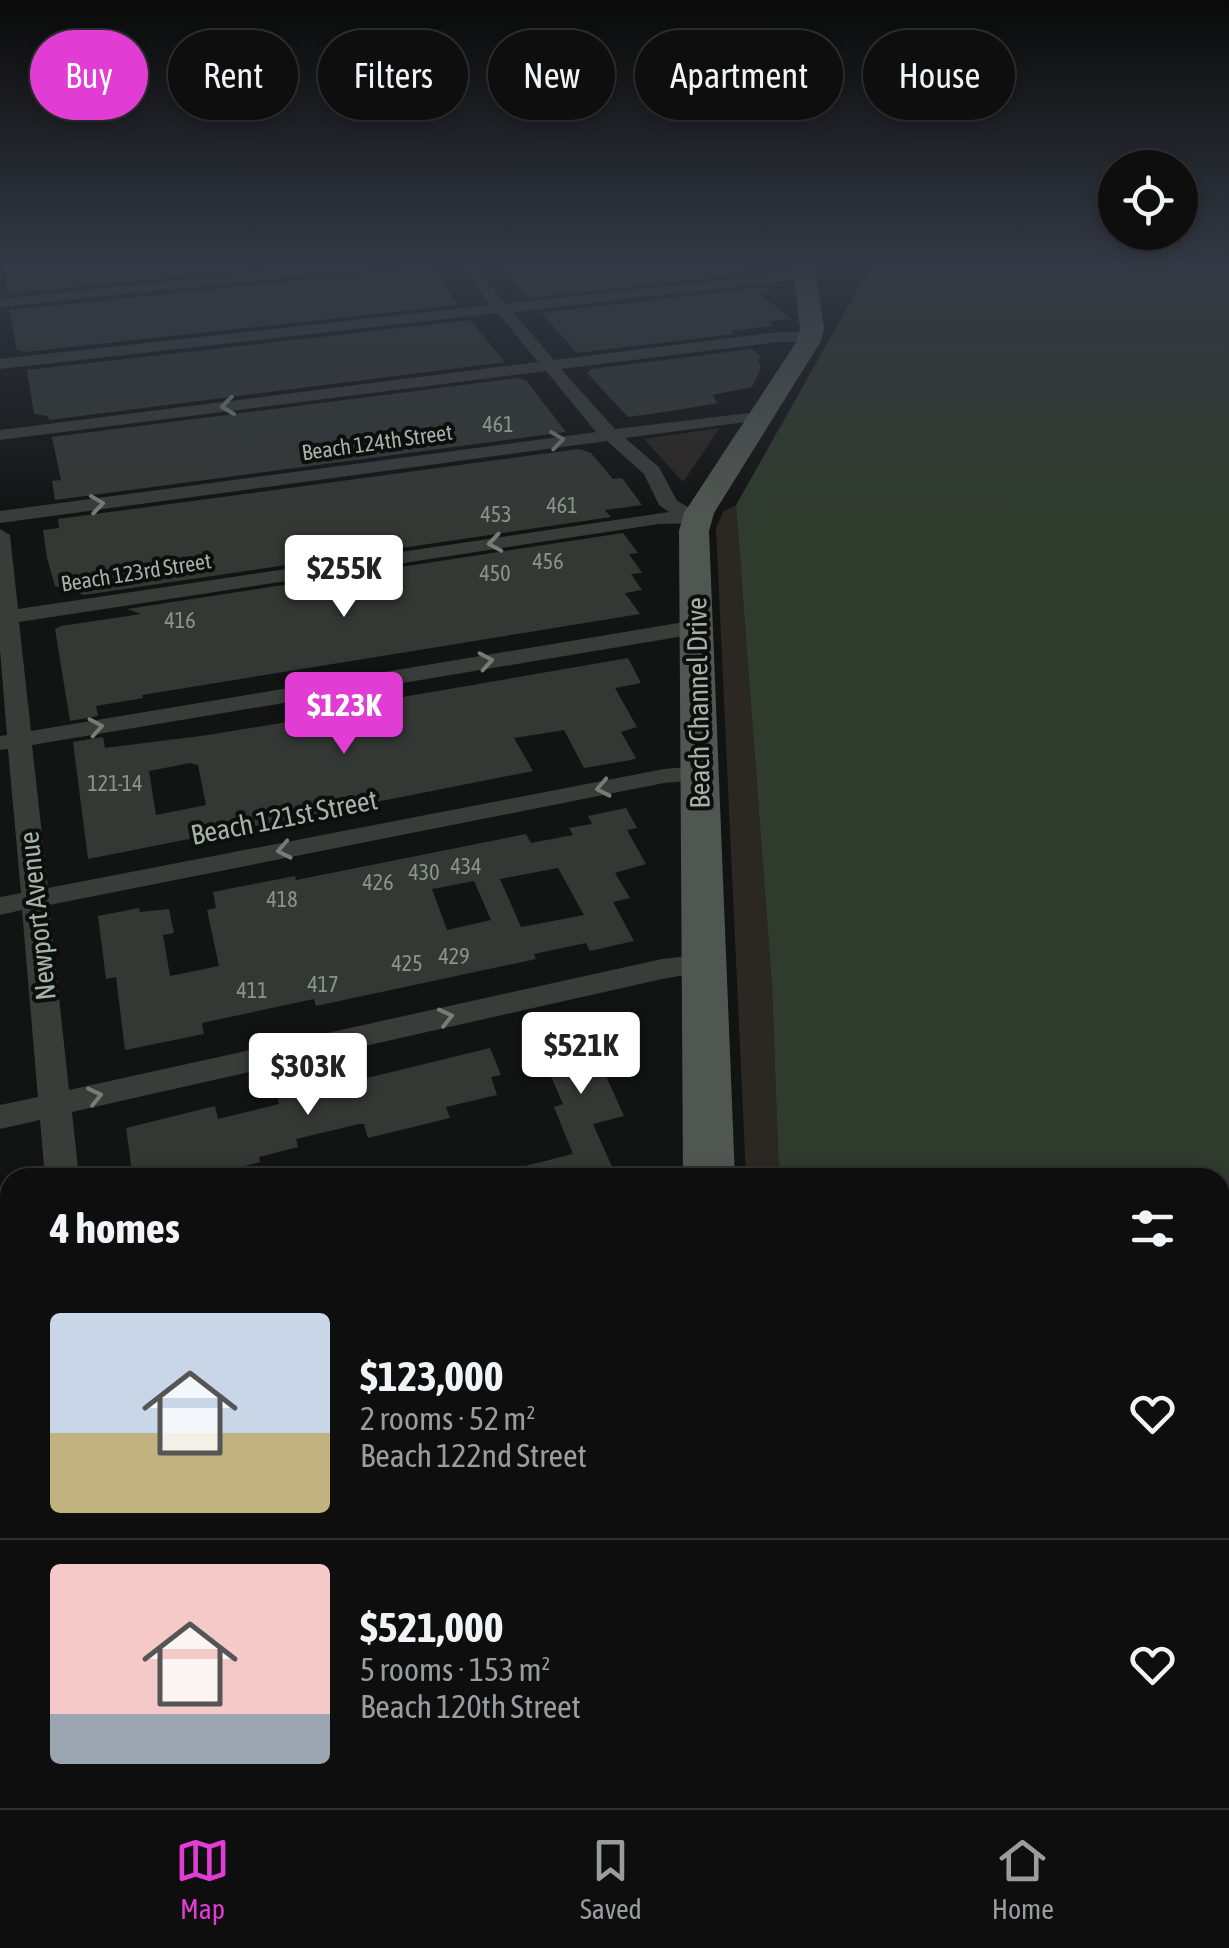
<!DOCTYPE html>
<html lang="en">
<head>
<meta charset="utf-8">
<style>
	:root { --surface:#0e0e0e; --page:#1c1c1c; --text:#f1f3f6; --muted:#9b9c9e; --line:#2e2e2e; --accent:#e13cd4 }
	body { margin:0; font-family:"Asap Condensed",sans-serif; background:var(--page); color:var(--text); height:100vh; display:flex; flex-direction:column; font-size:38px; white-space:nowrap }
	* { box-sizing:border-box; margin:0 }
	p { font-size:32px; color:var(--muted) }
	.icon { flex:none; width:55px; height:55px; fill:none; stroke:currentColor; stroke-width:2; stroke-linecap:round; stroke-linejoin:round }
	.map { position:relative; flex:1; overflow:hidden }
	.details { position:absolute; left:0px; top:1168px; width:1230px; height:642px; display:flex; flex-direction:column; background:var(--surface); border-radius:30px 30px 0 0; box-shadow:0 5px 15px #0003,0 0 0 2px var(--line) }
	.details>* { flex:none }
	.guide { position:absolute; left:30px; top:30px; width:1170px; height:90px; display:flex; gap:20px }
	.controls { position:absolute; left:1098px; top:150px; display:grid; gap:20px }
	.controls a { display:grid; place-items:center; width:100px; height:100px; border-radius:50%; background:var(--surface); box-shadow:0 5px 15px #0003,0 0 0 2px var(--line); font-size:50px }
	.price { position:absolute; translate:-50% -85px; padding:0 22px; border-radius:10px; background:#fff; color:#222; font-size:32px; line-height:65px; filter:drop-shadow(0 2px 5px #0008) }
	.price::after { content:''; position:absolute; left:50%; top:60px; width:30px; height:22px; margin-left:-15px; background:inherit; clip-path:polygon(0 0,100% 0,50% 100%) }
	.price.selected { background:var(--accent); color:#fff }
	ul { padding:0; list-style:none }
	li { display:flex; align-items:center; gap:30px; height:250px; padding:0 50px }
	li+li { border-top:2px solid var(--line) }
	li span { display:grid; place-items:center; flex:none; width:280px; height:200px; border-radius:10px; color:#555 }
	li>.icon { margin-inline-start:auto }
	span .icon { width:120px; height:120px; fill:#fffc; stroke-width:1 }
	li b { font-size:42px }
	h2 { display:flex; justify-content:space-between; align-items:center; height:120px; padding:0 50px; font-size:42px }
	.chip { padding:0 35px; border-radius:45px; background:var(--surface); box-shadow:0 5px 15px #0003,0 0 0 2px var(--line); font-size:35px; line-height:90px }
	.chip.selected { background:var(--accent); color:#fff }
	.tabs { display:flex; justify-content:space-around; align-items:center; height:140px; border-top:2px solid var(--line); background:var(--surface); font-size:28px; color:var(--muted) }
	.tabs a { display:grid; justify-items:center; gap:5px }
	.tabs .selected { color:var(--accent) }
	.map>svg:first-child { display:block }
</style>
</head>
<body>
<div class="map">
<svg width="1229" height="1808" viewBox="0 0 1229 1808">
	<rect width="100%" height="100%" fill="#121313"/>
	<path fill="#2b2723" d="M720,428L683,482L644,439Z
		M736,505L772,987L779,1177H746L716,528L723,512Z"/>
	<path fill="#2f3b2d" d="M872,264H1229V1808H815L814,1800H1220V1178L779,1177L772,987L736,505Z"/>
	<path fill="#343835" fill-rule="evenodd" d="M61,264L62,270L125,264H299L7,294L4,265Z
		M498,264H639V268L736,264L747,274L528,298Z
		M432,267L458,305L25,352L17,350L9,310Z
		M764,287L771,292L759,294L792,319L768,321L773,326L732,331L735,334L577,353L541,313Z
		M470,320L505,362L49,420L48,416L34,414L27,370Z
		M752,349L762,358L758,359L761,368L752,387L712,395L718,403L671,411L628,417L587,373L591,369Z
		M518,378L526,380L566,432L55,500L52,481L61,480L52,437Z
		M579,449L591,453L613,479L622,478L642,505L605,510L611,517L84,595L55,586L47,558L43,530L59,528L58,519Z
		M623,533L638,553L629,554L642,573L631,574L642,590L625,593L640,614L142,695L143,698L96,706L98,716L70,721L55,629L61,626L141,614L127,609Z
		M628,658L641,683L615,688L637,727L621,732L636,758L631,760L584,768L564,730L514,738L533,771L88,859L73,742L103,737L105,748L208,735L341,713L339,708ZM190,763L198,765L206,805L156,815L149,771Z
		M626,808L637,828L627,830L646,864L615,873L630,898L613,902L634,941L590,951L586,943L534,954L536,959L316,1006L314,999L202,1023L204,1034L125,1050L116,977L106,979L98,916L139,908L140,912L169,909L174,933L163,935L170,976L219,966L207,910L216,908L213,892L295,876L296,880L526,834L531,843L573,835L569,828L592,824L588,816ZM558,868L584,915L521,927L500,879ZM474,881L491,920L447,930L432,889Z
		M614,1019L633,1057L601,1065L624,1116L593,1124L617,1178H510L509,1170L573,1154L554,1107L563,1104L533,1035Z
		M490,1048L501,1075L491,1077L497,1095L446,1107L450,1118L368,1138L364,1124H359L296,1139L298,1147L259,1157L260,1162L200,1178H133L126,1128L215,1106L218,1119L279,1104L277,1095L325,1084L326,1088Z"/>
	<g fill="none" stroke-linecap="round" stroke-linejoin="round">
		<path fill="#383d3a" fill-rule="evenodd" d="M335,264H382L375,268L0,307V299Z
			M458,264H472L506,304L804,271L811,275L804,279L513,312L554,360L779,332H811L819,337L811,342H779L561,369L615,429L767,411V419L761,420L625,438L659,467L677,501L703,515V523L659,524L19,622L31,731L696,620L707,627L696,634L32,745L48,888L664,769L699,766L711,773L699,780L664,783L49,905L69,1090L662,959L704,954L714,956L718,963L714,970L662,979L72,1112L79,1178H45L40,1120L0,1129V1105L38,1097L22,910L0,915V897L21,893L8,749L0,750V736L7,735L0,650V529L10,535L18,609L669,512L659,505L644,474L607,441L0,523V511L596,432L546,371L0,440V430L538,362L498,313L0,369V359L491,305Z
			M10,1393V1427L0,1429V1395Z
			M118,1800H185L182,1808H115Z"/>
		<path fill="#505751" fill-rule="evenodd" d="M792,264H814L824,328L821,341L714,513L709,531L735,1178H683L679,531L684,513L797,341L800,328Z
			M687,1800H759V1808H687Z"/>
	</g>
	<defs><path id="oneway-chevron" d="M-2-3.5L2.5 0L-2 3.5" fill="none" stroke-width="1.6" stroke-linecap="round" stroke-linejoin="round" transform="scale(2.5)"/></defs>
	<g stroke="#747e75">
		<use href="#oneway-chevron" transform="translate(228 406) rotate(173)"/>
		<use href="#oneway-chevron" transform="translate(557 440) rotate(-8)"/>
		<use href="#oneway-chevron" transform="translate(97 504) rotate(-8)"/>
		<use href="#oneway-chevron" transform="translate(495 543) rotate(171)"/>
		<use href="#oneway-chevron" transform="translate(486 661) rotate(-10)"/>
		<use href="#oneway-chevron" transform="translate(96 727) rotate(-10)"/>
		<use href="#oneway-chevron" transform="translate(603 788) rotate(169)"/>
		<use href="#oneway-chevron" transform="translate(284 850) rotate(169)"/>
		<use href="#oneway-chevron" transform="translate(446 1017) rotate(-13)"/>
		<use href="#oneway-chevron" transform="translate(95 1096) rotate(-13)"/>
	</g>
	<linearGradient id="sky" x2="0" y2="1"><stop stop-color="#0a0a0a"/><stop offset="0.51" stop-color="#333944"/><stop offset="1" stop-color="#333944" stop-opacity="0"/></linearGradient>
	<rect width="1229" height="517" fill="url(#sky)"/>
	<g text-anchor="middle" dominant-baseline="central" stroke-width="8" stroke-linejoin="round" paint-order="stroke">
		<g font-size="22" fill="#89948a">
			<text x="498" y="424">461</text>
			<text x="562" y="505">461</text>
			<text x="496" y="514">453</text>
			<text x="548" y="561">456</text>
			<text x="495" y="573">450</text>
			<text x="180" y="620">416</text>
			<text x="115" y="783">121-14</text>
			<text x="466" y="866">434</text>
			<text x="424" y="872">430</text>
			<text x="378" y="882">426</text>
			<text x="282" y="899">418</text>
			<text x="454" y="956">429</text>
			<text x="407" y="963">425</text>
			<text x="323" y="984">417</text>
			<text x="252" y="990">411</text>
		</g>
		<g font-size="22" fill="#a5b3a6" stroke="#0d0e0e">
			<text transform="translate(377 442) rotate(-8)">Beach 124th Street</text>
			<text transform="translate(136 572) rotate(-9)">Beach 123rd Street</text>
		</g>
		<g font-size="28" fill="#a5b3a6" stroke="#0d0e0e">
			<text transform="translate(698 703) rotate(-91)">Beach Channel Drive</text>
			<text transform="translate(284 817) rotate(-11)">Beach 121st Street</text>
			<text transform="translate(37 916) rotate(-96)">Newport Avenue</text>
		</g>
	</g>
</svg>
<div class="controls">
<a><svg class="icon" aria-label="locate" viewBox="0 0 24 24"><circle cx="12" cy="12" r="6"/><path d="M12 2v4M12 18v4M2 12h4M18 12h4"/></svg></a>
</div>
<b class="price" style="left:344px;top:620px">$255K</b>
<b class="price selected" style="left:344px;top:757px">$123K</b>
<b class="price" style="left:581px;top:1097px">$521K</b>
<b class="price" style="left:308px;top:1118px">$303K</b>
<div class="guide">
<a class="chip selected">Buy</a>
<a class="chip">Rent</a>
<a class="chip">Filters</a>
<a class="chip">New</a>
<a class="chip">Apartment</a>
<a class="chip">House</a>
</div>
<section class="details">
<h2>4 homes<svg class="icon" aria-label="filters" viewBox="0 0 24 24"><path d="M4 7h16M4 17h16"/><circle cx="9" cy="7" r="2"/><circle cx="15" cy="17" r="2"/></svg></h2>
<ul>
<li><span style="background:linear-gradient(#c9d6e8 60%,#c2b280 0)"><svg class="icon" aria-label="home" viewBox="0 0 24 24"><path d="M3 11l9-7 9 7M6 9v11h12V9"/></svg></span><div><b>$123,000</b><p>2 rooms · 52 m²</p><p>Beach 122nd Street</p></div><svg class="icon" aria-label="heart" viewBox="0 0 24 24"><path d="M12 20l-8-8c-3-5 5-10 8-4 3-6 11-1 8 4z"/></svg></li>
<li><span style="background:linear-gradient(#f6c9c9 75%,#9aa5b1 0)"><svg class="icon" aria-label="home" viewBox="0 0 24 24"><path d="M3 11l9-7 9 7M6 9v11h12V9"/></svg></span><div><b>$521,000</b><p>5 rooms · 153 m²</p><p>Beach 120th Street</p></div><svg class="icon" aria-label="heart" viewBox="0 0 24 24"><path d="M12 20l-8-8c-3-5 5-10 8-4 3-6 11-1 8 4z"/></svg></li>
</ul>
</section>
</div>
<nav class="tabs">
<a class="selected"><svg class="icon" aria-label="map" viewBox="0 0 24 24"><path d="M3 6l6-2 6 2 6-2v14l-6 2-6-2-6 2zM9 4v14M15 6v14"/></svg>Map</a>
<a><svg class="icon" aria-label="saved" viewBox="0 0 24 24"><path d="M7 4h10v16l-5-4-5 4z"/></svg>Saved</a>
<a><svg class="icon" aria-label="home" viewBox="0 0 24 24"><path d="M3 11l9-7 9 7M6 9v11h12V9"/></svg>Home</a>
</nav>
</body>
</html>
